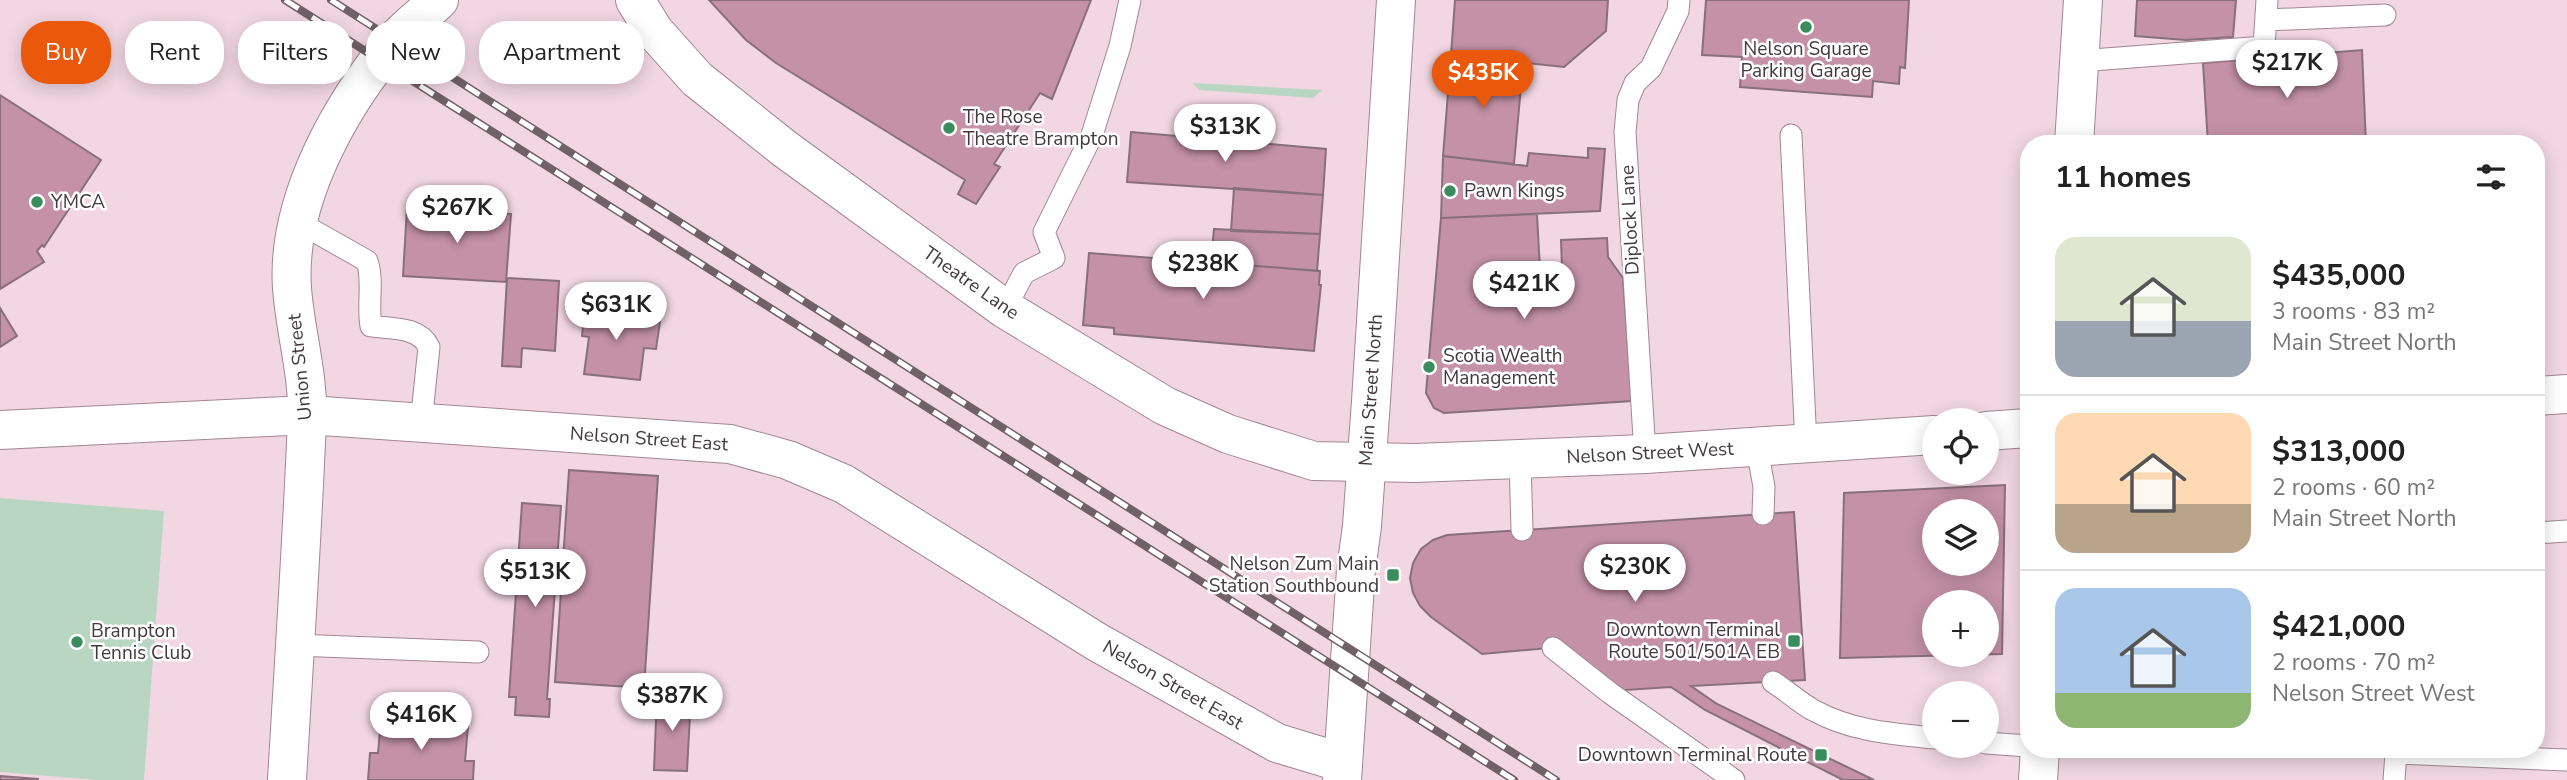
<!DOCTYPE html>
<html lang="en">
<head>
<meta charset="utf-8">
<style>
	:root { --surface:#fff; --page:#f2f2f2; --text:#222; --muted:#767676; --line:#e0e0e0; --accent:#ea580c }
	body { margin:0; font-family:"Nunito Sans",sans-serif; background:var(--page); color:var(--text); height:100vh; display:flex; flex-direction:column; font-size:26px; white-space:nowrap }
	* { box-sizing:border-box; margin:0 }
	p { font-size:23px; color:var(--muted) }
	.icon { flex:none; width:38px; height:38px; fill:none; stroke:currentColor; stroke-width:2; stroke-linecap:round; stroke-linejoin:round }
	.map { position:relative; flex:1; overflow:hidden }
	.side { position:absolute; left:2020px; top:135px; width:525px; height:623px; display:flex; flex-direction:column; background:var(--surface); border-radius:28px; box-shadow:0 4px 18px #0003 }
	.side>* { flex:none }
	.guide { position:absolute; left:21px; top:21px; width:665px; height:63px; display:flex; gap:14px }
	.controls { position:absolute; left:1922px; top:408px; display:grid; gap:14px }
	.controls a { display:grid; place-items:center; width:77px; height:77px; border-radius:50%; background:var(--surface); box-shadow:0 4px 18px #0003; font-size:35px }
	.price { position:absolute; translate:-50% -60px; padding:0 16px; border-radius:24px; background:#fff; color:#222; font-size:23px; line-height:46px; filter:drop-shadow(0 2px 4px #0008) }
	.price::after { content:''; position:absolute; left:50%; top:42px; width:21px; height:16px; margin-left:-10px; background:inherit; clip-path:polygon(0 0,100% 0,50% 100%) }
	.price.on { background:var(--accent); color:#fff }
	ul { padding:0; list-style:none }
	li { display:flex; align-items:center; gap:21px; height:175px; padding:0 35px }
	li+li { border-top:2px solid var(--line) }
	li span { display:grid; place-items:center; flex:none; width:196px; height:140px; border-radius:21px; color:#555 }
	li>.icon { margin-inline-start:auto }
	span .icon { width:84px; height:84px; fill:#fffc; stroke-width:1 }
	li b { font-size:30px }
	h2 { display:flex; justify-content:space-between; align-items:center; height:84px; padding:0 35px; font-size:30px }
	.chip { padding:0 24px; border-radius:28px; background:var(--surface); box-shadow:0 4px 18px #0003; font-size:24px; line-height:63px }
	.chip.on { background:var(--accent); color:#fff }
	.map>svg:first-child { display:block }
</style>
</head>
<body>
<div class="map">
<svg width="2567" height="780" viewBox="0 0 2567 780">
	<rect width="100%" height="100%" fill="#f2d7e2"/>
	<path fill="#b9d6c2" d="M1193,83L1322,90L1313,98L1199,90Z
		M0,498L164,511L144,780H97L0,772Z"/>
	<path fill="#c491a6" stroke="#88707a" stroke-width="2" fill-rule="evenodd" d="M709,0H1091L1052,99L1040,93L994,164L1000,167L976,204L958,194L965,180L776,63L746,40Z
		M1455,0H1608L1606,31L1564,67L1451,55Z
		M1706,0H1909L1905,68L1900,67L1899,84L1873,81L1872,97L1740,87L1742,57L1702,55Z
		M2137,0H2236L2233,37L2186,40L2135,36Z
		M2362,50L2366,144H2208L2203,63Z
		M1451,55L1523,64L1514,164L1443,156Z
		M0,95L101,160L44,247L42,245L37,251L44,262L0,289Z
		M1131,132L1326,149L1323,195L1127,182Z
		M1588,148L1605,149L1600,211L1441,218L1443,156L1527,166L1529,153L1588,158Z
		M1234,188L1323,195L1320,234L1231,231Z
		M407,208L511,214L506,282L403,276Z
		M1537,214L1540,270L1562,269L1561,240L1607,238L1608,257L1623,278L1632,401L1444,413L1434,408L1426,393L1441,218Z
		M1214,229L1320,234L1317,271L1211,262Z
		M1089,253L1320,271L1319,285H1321L1314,351L1114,334V328L1083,325Z
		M507,278L559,281L555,351L522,348L521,367L502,366Z
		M586,297L607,300L605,315L660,322L656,349L644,348L640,380L584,374L589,337L582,336Z
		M0,308L17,336L0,347Z
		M569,470L658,476L644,688L555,682Z
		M2005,485L2002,654L1840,658L1844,493ZM1934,511H1986V564H1934ZM1934,602H1986V654H1934Z
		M522,503L561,506L547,699H550L549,717L515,715L516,697H509Z
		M1794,512L1805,680L1691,686L1717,704L1874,780H1843L1705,710L1671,687L1610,691L1560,647L1482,654L1431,617L1420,606L1413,593L1410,578L1413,563L1421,549L1433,540L1447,535Z
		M657,695L691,696L687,771L654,770Z
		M381,719L468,726L465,761H474L473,780H368L370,753H378Z
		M0,776L38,779V780H0Z"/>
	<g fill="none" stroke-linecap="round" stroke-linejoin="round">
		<g stroke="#a08791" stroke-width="23">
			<path id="service" d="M2267,20L2385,15
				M2079,61L2264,47L2267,0
				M1791,135L1806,444
				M298,222L367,261C374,281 367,305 371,326C390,329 419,326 429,347L421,423
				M1005,309L1024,273L1054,258L1044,232L1092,135L1120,46L1130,0
				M1757,448L1764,487L1763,514
				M1645,454L1625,132L1628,100L1635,83L1651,68L1678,11L1679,0
				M1520,459L1522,530
				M2536,533L2567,531
				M295,645L478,652
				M1553,648L1610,693L1734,780
				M1773,682C1787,691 1799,702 1813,710C1851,731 1892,734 1934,738
				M1986,743L2028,746
				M2394,780L2396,753L2567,760"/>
		</g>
		<g stroke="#a08791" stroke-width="40">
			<path id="minor" d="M635,0L654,31L697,79L785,149L1005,309L1165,406L1228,434L1314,461L1415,463L1645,454L1934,435
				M2074,144L2083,0
				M2536,396L2567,394
				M0,430L308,415L730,444L788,460L844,484L1097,642L1277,743L1343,763
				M1986,431L2028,428
				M287,780C294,660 302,540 307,420C309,376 295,331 292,288C286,200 341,104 396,39C409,25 425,13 439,0
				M2038,780L2040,749"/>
		</g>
		<g stroke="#a08791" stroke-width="40">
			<path id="primary" d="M1342,780L1356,570L1362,526L1371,401L1396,0"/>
		</g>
		<use href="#service" stroke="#fff" stroke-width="21"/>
		<use href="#minor" stroke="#fff" stroke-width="38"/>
		<use href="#primary" stroke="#fff" stroke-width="38"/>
		<g stroke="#706166" stroke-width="8">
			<path id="rail" d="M285,0L1514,780
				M331,0L1556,780"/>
		</g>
		<use href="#rail" stroke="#fff" stroke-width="5" stroke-dasharray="16" stroke-linecap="butt"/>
	</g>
	<g fill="#3b8c5d" stroke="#fff" stroke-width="2.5">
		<circle cx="1806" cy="27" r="7"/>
		<circle cx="949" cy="128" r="7"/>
		<circle cx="1450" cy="191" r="7"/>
		<circle cx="37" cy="202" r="7"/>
		<circle cx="1429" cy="367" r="7"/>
		<rect x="1386" y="568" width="14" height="14" rx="3.5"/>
		<rect x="1787" y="634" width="14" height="14" rx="3.5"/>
		<circle cx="77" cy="642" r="7"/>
		<rect x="1814" y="748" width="14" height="14" rx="3.5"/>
	</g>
	<g text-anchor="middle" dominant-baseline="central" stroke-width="5" stroke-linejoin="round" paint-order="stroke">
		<g font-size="19" fill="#44393d" stroke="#fff" text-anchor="start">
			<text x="1806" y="49" text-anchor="middle">Nelson Square<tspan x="1806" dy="22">Parking Garage</tspan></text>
			<text x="963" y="117">The Rose<tspan x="963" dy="22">Theatre Brampton</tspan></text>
			<text x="1464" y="191">Pawn Kings</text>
			<text x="51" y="202">YMCA</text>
			<text x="1443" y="356">Scotia Wealth<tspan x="1443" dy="22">Management</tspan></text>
			<text x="1379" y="564" text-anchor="end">Nelson Zum Main<tspan x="1379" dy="22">Station Southbound</tspan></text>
			<text x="1780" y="630" text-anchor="end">Downtown Terminal<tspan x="1780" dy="22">Route 501/501A EB</tspan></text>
			<text x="91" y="631">Brampton<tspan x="91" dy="22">Tennis Club</tspan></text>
			<text x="1807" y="755" text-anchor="end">Downtown Terminal Route</text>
		</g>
		<g font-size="19" fill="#44393d" stroke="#fff">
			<text transform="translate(1630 220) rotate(-93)">Diplock Lane</text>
			<text transform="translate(971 283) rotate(35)">Theatre Lane</text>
			<text transform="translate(300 367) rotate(-96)">Union Street</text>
			<text transform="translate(1371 390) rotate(-86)">Main Street North</text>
			<text transform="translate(649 439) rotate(4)">Nelson Street East</text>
			<text transform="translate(1650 453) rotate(-3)">Nelson Street West</text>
			<text transform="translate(1173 685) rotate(30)">Nelson Street East</text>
		</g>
	</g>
</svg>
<div class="controls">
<a><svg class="icon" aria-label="locate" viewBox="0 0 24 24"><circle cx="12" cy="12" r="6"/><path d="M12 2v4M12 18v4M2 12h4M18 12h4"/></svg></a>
<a><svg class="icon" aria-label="layers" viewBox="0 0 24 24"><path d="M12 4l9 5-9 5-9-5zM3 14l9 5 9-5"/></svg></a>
<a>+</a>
<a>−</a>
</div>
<b class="price" style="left:2287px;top:100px">$217K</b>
<b class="price on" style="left:1483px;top:110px">$435K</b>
<b class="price" style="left:1225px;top:164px">$313K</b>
<b class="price" style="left:457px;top:245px">$267K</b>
<b class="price" style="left:1203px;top:301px">$238K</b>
<b class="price" style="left:1524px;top:321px">$421K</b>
<b class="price" style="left:616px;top:342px">$631K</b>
<b class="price" style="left:1635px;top:604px">$230K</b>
<b class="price" style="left:535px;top:609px">$513K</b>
<b class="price" style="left:672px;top:733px">$387K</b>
<b class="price" style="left:421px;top:752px">$416K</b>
<div class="guide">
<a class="chip on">Buy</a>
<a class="chip">Rent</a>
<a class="chip">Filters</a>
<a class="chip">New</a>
<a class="chip">Apartment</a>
</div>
<section class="side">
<h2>11 homes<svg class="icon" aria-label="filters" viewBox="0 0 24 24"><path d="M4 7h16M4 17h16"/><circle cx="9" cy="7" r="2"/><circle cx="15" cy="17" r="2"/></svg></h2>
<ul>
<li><span style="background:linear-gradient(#dfe7d0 60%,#9aa5b1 0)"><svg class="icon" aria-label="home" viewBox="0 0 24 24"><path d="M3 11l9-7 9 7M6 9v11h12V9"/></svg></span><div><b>$435,000</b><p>3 rooms · 83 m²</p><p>Main Street North</p></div></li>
<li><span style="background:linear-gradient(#ffd9b3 65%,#b9a48a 0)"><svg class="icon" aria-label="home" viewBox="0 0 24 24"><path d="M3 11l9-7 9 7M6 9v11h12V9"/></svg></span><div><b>$313,000</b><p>2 rooms · 60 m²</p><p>Main Street North</p></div></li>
<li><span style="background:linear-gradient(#a9c7e8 75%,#8fb573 0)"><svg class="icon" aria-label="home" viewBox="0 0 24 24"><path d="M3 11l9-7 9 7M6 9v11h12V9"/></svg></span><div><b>$421,000</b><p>2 rooms · 70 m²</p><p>Nelson Street West</p></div></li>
</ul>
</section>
</div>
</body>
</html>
